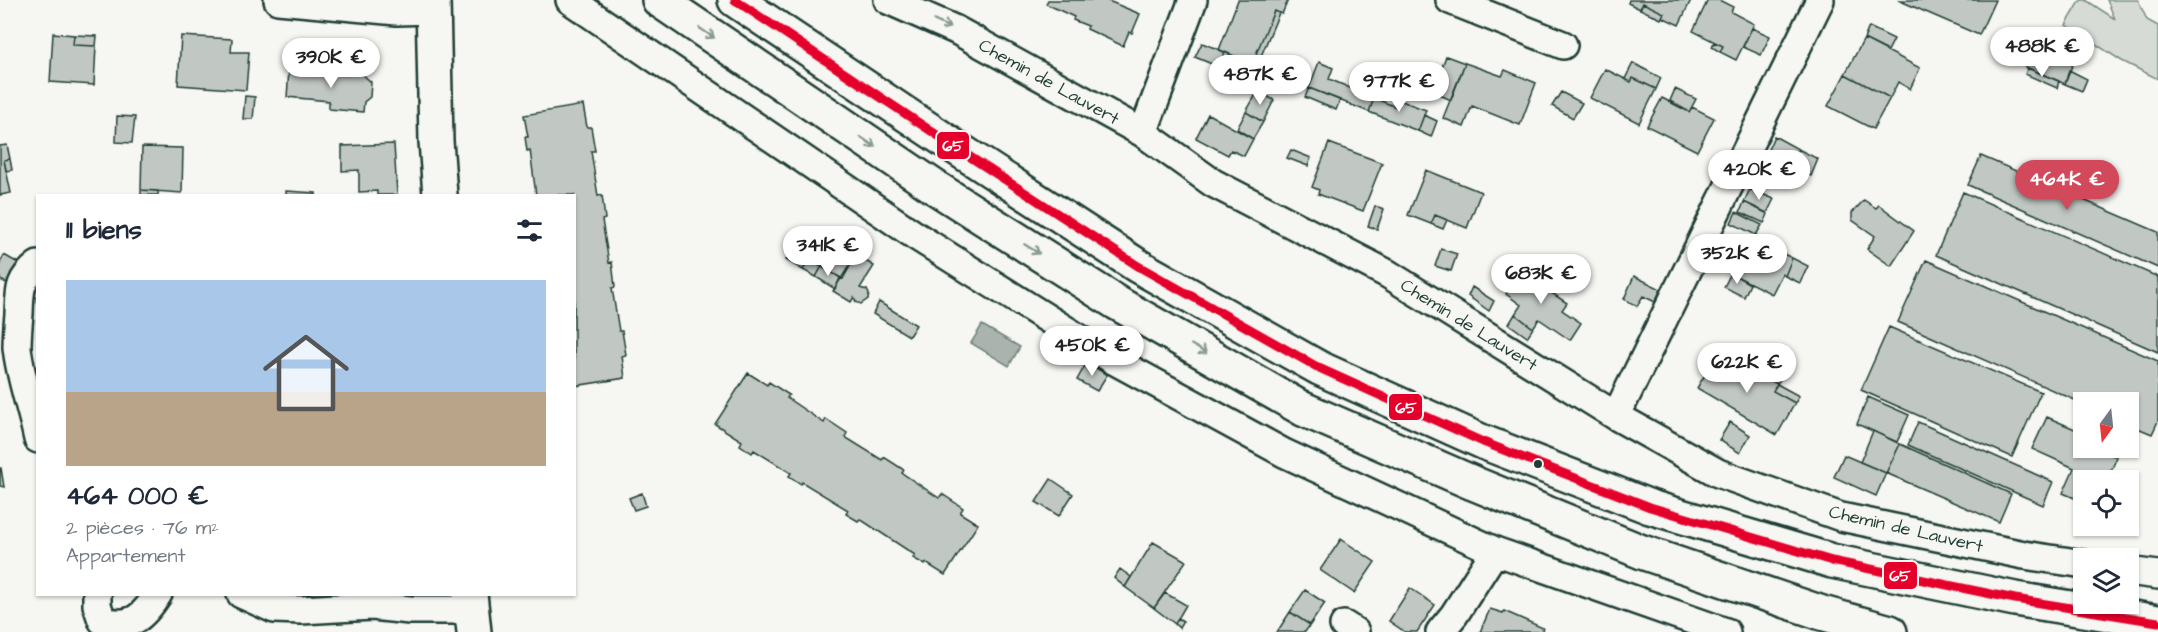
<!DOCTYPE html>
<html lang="fr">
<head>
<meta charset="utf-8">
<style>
	:root { --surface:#fff; --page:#f6f6f7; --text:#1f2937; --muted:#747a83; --line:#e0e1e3; --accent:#d1495b }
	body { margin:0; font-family:"Architects Daughter",sans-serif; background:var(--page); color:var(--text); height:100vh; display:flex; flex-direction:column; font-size:22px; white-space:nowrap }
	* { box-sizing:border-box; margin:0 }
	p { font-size:20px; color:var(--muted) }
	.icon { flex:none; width:33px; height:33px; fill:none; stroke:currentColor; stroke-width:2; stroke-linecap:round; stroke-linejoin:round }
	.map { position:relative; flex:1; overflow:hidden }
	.details { position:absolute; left:36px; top:194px; width:540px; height:402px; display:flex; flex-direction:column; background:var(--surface); border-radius:0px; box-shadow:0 2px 4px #0004 }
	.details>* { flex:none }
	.needle { width:39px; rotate:195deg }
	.tools { position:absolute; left:2073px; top:392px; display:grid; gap:12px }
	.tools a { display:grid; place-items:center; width:66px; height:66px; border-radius:0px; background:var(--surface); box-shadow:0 2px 4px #0004; font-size:30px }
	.price { position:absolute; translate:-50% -51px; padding:0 14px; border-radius:21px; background:#fff; color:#222; font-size:20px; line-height:39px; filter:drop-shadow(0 2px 3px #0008) }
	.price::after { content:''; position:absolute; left:50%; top:36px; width:18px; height:14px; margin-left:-9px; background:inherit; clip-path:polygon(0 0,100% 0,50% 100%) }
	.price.on { background:var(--accent); color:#fff }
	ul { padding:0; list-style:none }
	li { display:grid; align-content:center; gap:12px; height:318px; padding:0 30px }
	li+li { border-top:2px solid var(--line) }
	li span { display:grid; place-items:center; height:186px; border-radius:0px; color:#555 }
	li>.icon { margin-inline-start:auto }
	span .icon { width:108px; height:108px; fill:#fffc; stroke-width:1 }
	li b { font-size:26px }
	h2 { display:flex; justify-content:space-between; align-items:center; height:72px; padding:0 30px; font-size:26px }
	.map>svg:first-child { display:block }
</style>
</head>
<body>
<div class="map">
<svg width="2158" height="632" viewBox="0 0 2158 632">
	<rect width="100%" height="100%" fill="#f6f6f2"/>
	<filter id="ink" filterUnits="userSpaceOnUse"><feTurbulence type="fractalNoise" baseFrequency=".0167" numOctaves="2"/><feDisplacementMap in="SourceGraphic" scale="12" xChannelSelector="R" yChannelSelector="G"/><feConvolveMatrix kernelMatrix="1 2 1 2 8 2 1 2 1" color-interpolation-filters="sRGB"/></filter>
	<g filter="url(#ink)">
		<path fill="#d6dbd6" stroke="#7a8c85" stroke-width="1.5" d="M2081,0H2086L2115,19L2107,0H2138L2147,20L2158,26V79L2122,61L2066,25Z"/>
		<path fill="#aab3ae" stroke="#72847d" stroke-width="1.5" d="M982,325L1020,347L1009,366L971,343Z"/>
		<path fill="#c1c8c3" stroke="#1f3d34" stroke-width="1.5" d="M1048,0H1106L1140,14L1132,33L1129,32L1123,46L1087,29L1088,26L1073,20L1074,17L1046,4Z
			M1238,0H1288L1282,14L1274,11L1256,54L1274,62L1270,71L1219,50Z
			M1629,0H1691L1679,25L1662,17L1664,13L1643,3L1640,9L1628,3Z
			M1708,0H1719L1733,7L1731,12L1754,24L1736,60L1720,52L1723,46L1693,31Z
			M1898,0H1995L1979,35Z
			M1643,3L1664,13L1661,19L1640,9Z
			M1274,11L1279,13L1261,56L1256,54Z
			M1869,27L1894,39L1888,51L1864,39Z
			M1752,28L1770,36L1761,55L1743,47Z
			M53,33L74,35L73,45L96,46L94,85L50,82Z
			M2039,33L2078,50L2065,84L2025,67Z
			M74,35L97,36L96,46L73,45Z
			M181,36L232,39L231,52H249L246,90L178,85Z
			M1864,39L1920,68L1910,89L1898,82L1890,98L1845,74Z
			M1714,42L1723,46L1720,52L1712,47Z
			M1202,43L1225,52L1219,67L1195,57Z
			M1225,52L1245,61L1242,68L1222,61Z
			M1446,56L1465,63L1451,100L1433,92Z
			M1222,61L1242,68L1240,75L1219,67Z
			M1319,62L1333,68L1329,79L1374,98L1369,112L1309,88Z
			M1465,63L1502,76L1505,70L1536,83L1520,125L1472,106L1464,127L1443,118Z
			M1633,63L1661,78L1656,89L1633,78L1631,82L1625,79Z
			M2028,68L2059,81L2057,88L2025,74Z
			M1605,69L1631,82L1633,78L1656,89L1639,123L1590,98Z
			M289,70L348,75L350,73L362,74L371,82L370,97L364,102L363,112L329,109V101L287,97Z
			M2069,70L2087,79L2082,91L2065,84Z
			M1845,74L1890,98L1873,129L1828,106Z
			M1309,88L1340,100L1336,110L1305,97Z
			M1675,89L1696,99L1689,112L1670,101Z
			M1258,91L1274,100L1263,122L1246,112Z
			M1561,92L1582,103L1573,118L1552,106Z
			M245,96L255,97L253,119H243Z
			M1374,98L1396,107L1399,100L1426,110L1418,131L1369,112Z
			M1662,98L1689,112L1692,107L1714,118L1697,151L1647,126Z
			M583,105L587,127H591L595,151H591L598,196L602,195L605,219L602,220L609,263L612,262L615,287L612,288L619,331H622L626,355L622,356L625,378L574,386V195H536L530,150L527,151L525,137H528L524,115Z
			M1246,112L1263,122L1253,139L1237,129Z
			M1208,114L1253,139L1244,156L1231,150L1228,155L1196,138Z
			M1424,115L1437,121L1431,137L1418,131Z
			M117,116L135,117L132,143L116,142Z
			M1774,136L1798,149L1790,166L1766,154Z
			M1329,143L1382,163L1363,211L1318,194L1319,190L1312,187Z
			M394,144L397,195H377V191L359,192V170L342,171V146Z
			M7,145L10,159L4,160L11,193L0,195V146Z
			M142,147L183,148L182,193L141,190Z
			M1798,149L1818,159L1811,176L1790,166Z
			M1291,150L1311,158L1308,166L1287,158Z
			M1981,156L2158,232V268L1968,185Z
			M10,159L12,170L6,171L4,160Z
			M1426,170L1481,192L1467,228L1435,215L1431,224L1408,215Z
			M1750,189L1774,199L1767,213L1744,202Z
			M141,190L158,191V195H141Z
			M286,191L316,193V195H286Z
			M1963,192L2158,277V352L1936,255Z
			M1864,200L1876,208L1879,205L1914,231L1891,266L1867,249L1875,236L1852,220V213Z
			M1744,202L1768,214L1764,223L1740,212Z
			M1375,206L1384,209L1377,229L1368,226Z
			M1736,212L1762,225L1756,235L1731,223Z
			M1435,215L1447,220L1443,229L1431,224Z
			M825,235L856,255L843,279L809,260Z
			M805,240L816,249L809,260L797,252Z
			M1754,240L1792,258L1785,276L1782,274L1772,294L1736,276L1741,264L1737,262L1744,246L1749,247Z
			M793,249L809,260L803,270L786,260Z
			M1441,249L1457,254L1451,271L1435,266Z
			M4,255L20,264L9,284L0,280V263Z
			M856,255L874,266L860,288L867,290L869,294L868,299L861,304L856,302L854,297L851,302L833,291Z
			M1792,258L1808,266L1800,283L1785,276Z
			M809,260L822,266L816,277L803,270Z
			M1926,260L2158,361V421L2152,434L2128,424V402H2084V404L1898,322Z
			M822,266L840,278L835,289L816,277Z
			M1523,269L1541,280L1538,284L1567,303L1562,310L1581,323L1570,340L1539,319L1533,328L1515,314L1521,305L1506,294Z
			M1731,273L1750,284L1744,297L1724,287Z
			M1634,276L1661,289L1655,302L1643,296L1637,306L1624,299Z
			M1472,287L1494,301L1489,311L1468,296Z
			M879,302L916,325L909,336L873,314Z
			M1515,314L1533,328L1527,337L1509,324Z
			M1889,327L2041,392L2012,457L1861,390Z
			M1719,350L1739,362L1735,369L1715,358Z
			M1743,354L1782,376L1777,384L1739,362Z
			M1715,358L1735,369L1739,362L1777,384L1773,391L1795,403L1777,435L1697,388Z
			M1087,362L1107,375L1097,391L1077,380Z
			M748,373L767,385L769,382L789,395L787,398L824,423L826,419L847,433L845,437L882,460L884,457L904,470L902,473L939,498L942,494L963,508L960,513L978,524L945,575L926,563L925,565L913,558L915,555L860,519L858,521L846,514L848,510L802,482L801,484L789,476L791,473L754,450L752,453L740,445L742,441L715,424Z
			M1777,384L1799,396L1795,403L1773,391Z
			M1868,397L1909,415L1897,442L1857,424Z
			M2047,417L2084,433V447H2094L2117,457L2107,480H2084V502L2063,493L2074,468L2032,449Z
			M1730,422L1750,435L1740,453L1719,440Z
			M1918,422L2053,482L2043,505L1908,445Z
			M1873,431L1900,444L1886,473L1860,462Z
			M1900,444L2011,494L1999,522L1886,473Z
			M2094,447H2115L2111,455Z
			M1844,455L1886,473L1876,496L1834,477Z
			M0,468H1L4,487L0,486Z
			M1051,479L1073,494L1059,516L1036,502Z
			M642,493L646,506L634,510L629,498Z
			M1341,539L1375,562L1354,593L1320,570Z
			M1153,542L1186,561L1154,608L1125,587Z
			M1120,569L1131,577L1125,587L1114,578Z
			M1410,588L1435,605L1417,632H1405L1389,621Z
			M1305,590L1325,603L1310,625L1290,612Z
			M1165,593L1186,605L1175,624L1154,608Z
			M284,594H315L288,604Z
			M1490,609L1503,613L1504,611L1543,628L1541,632H1480Z
			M1290,612L1310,625L1305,632H1277Z
			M1178,618L1183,621L1179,628L1175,624Z"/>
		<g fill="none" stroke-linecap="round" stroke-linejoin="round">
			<g stroke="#1f3d34" stroke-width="32">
				<path id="minor" d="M278,0L397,11L433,10
					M570,0L916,236L1115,361L1284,453L1495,551L1726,632
					M888,0L956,30L1143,133L1213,183L1388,274L1616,416L1718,473L1841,517L2024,555L2084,564
					M1450,0L1563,45
					M1143,133L1193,0
					M38,265C18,280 20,292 19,314C18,325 17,337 17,347C20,378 32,409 38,439
					M1616,416L1820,0
					M2128,571L2158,575
					M97,594V605L102,620C131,630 143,617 158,594
					M241,594L274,609L301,610L372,606L410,610H472
					M1344,625L1355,632
					M1440,632L1454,615L1495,551"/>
			</g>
			<g stroke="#1f3d34" stroke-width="38">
				<path id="tertiary" d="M433,0L436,141L440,195
					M470,594L474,632"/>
			</g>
			<g stroke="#1f3d34" stroke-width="38">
				<path id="trunk" d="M659,0L936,188L1117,303L1303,409L1473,483L1642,552L1822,613L1890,632
					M735,0L958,149L1138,266L1319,368L1483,442L1650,507L1832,561L2015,599L2158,622"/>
			</g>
			<use href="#minor" stroke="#f6f6f2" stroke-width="27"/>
			<use href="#tertiary" stroke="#f6f6f2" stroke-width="33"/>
			<use href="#trunk" stroke="#f6f6f2" stroke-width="33"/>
			<g stroke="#f6f6f2" stroke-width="14">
				<path id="bus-1" d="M735,0L958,149L1138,266L1319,368L1483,442L1650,507L1832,561L2015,599L2158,622"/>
			</g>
			<use href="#bus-1" stroke="#e4002b" stroke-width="9"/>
		</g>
		<defs><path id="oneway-shaft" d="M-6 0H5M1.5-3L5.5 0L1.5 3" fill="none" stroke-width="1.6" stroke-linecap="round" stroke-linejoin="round" transform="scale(1.5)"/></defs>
		<g stroke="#8a9a93">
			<use href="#oneway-shaft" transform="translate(942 24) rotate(24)"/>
			<use href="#oneway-shaft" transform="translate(707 33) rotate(34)"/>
			<use href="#oneway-shaft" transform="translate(868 142) rotate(34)"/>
			<use href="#oneway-shaft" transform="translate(1032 249) rotate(32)"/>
			<use href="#oneway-shaft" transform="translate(1199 349) rotate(30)"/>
		</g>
	</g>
	<circle fill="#1f3d34" stroke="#f6f6f2" stroke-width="2" cx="1538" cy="464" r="5"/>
	<g text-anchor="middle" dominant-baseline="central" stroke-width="5" stroke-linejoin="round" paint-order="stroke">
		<g font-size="18" fill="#1f3d34" stroke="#f6f6f2">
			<text transform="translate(1049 82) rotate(29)">Chemin de Lauvert</text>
			<text transform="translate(1469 325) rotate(32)">Chemin de Lauvert</text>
			<text transform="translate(1906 529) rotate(13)">Chemin de Lauvert</text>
		</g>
	</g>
	<g stroke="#f6f6f2" stroke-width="2">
		<rect x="936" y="131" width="34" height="29" rx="6" fill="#e4002b"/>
		<rect x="1388" y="393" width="35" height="28" rx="6" fill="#e4002b"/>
		<rect x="1883" y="561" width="35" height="29" rx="6" fill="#e4002b"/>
	</g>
	<g font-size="16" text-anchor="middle" font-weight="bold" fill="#fff">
		<text x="953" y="151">65</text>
		<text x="1406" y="413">65</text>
		<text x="1900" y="581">65</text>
	</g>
</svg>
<div class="tools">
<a><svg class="needle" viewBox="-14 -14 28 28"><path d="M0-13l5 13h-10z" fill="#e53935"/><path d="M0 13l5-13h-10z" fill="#747a83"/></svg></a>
<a><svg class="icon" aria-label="locate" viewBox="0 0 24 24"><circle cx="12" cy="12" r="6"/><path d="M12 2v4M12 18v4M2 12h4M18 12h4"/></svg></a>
<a><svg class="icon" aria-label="layers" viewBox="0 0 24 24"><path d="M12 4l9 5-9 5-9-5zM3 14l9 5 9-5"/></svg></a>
</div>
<b class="price" style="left:2042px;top:78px">488K €</b>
<b class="price" style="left:331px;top:89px">390K €</b>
<b class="price" style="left:1260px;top:106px">487K €</b>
<b class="price" style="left:1399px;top:113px">977K €</b>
<b class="price" style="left:1759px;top:201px">420K €</b>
<b class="price on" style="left:2067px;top:211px">464K €</b>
<b class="price" style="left:828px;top:277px">341K €</b>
<b class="price" style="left:1737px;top:285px">352K €</b>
<b class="price" style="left:1541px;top:305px">683K €</b>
<b class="price" style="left:1092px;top:377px">450K €</b>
<b class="price" style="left:1747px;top:394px">622K €</b>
<section class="details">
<h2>11 biens<svg class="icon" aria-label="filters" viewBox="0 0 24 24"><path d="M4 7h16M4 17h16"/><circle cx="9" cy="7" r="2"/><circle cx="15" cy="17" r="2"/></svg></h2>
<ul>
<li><span style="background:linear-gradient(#a9c7e8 60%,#b9a48a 0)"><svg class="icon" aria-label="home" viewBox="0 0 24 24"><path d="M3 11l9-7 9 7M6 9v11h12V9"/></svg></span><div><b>464 000 €</b><p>2 pièces · 76 m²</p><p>Appartement</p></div></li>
</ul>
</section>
</div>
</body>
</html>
